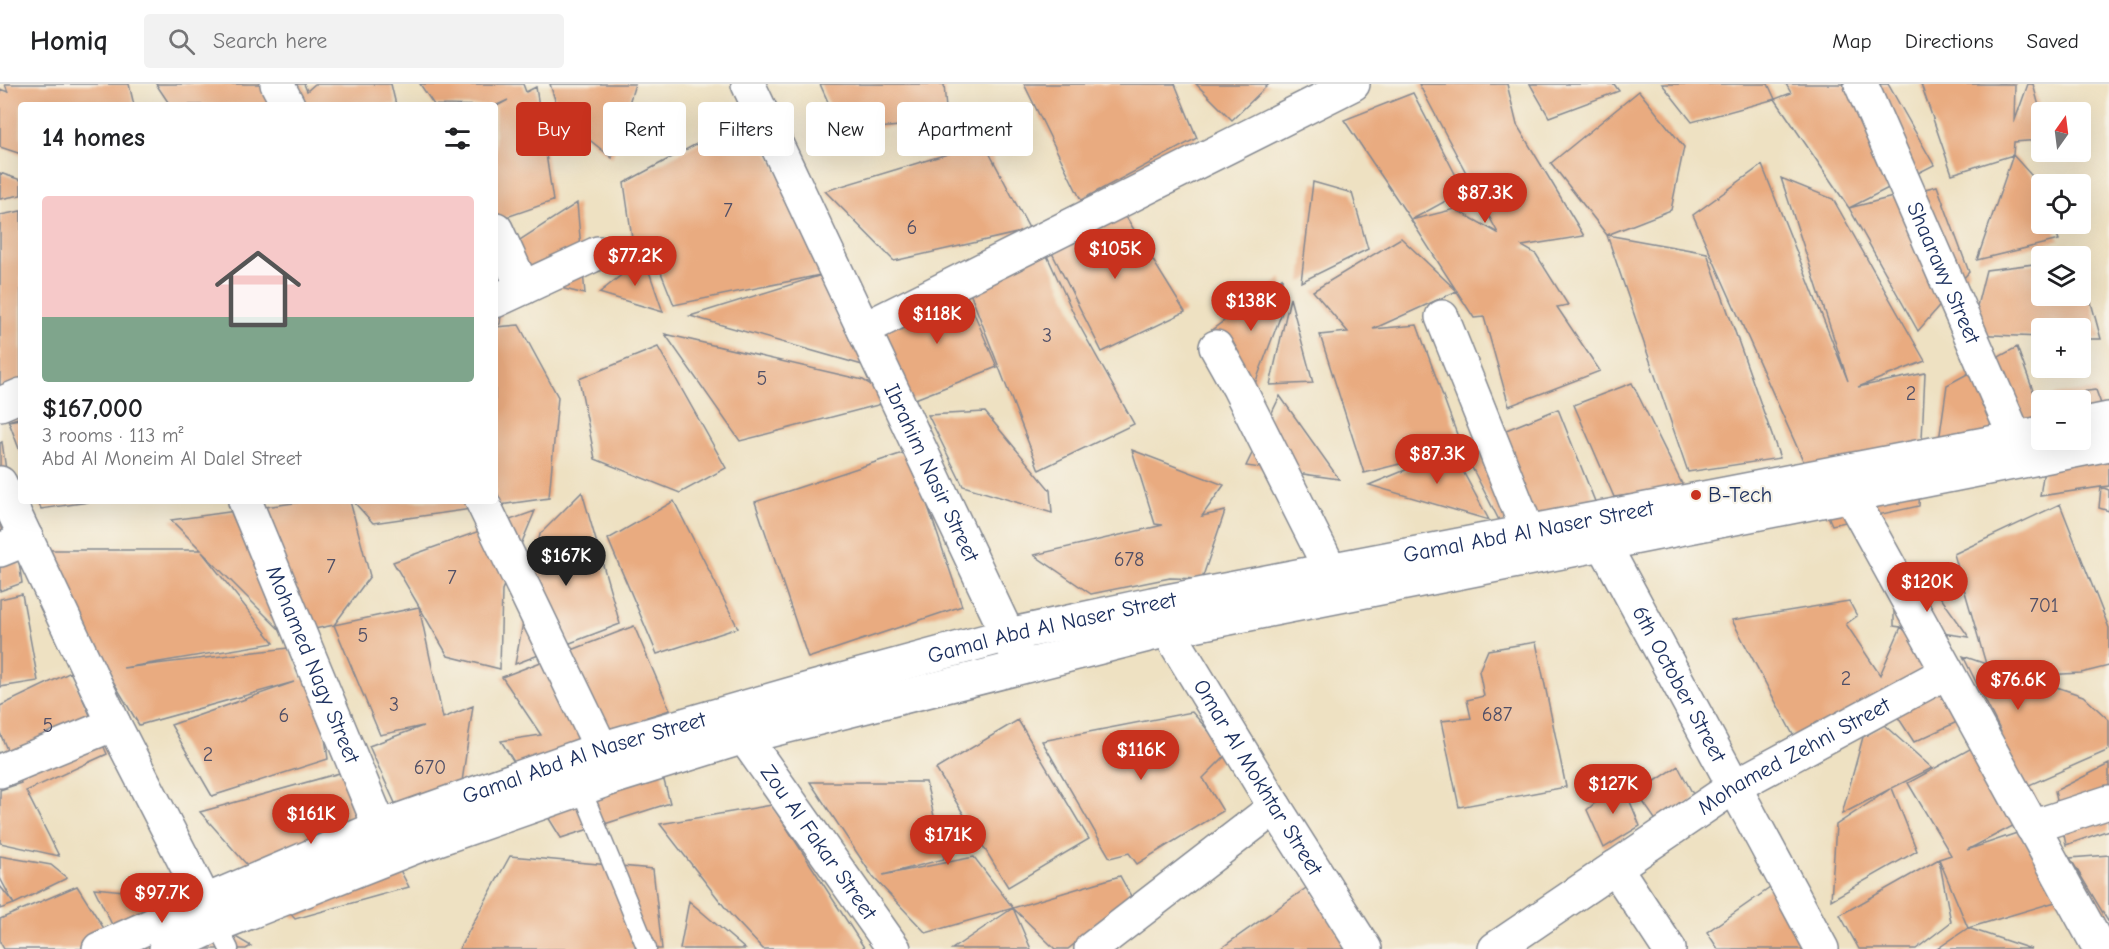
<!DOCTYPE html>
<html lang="en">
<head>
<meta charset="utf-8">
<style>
	:root { --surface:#fff; --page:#f2f2f2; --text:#202124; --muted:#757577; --line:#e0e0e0; --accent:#c8321e }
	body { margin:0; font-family:"Comic Neue",sans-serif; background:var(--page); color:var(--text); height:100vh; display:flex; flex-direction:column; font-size:22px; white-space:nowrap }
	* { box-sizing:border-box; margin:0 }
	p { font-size:20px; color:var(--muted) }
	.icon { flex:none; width:33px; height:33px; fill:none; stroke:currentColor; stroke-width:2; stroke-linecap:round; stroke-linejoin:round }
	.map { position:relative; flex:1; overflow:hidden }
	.panel { position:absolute; left:18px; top:18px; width:480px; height:402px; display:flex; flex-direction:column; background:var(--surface); border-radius:6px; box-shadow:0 6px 24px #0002 }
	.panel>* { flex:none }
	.top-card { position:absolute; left:516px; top:18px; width:570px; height:54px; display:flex; gap:12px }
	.needle { width:39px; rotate:14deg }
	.controls { position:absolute; left:2031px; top:18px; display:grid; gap:12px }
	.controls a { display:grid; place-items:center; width:60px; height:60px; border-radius:6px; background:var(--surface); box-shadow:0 6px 24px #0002; font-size:30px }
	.price { position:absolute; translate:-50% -51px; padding:0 14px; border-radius:21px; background:var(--accent); color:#fff; font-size:20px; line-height:39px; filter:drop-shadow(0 2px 3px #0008) }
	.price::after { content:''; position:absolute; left:50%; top:36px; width:18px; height:14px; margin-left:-9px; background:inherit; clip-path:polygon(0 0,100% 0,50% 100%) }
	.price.selected { background:#222; color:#fff }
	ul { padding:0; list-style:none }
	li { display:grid; align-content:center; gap:12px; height:318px; padding:0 24px }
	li+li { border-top:2px solid var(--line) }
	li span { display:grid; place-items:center; height:186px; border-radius:6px; color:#555 }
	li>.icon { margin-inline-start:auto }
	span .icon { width:108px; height:108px; fill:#fffc; stroke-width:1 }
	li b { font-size:26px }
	h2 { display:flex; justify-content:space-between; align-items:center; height:72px; padding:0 24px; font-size:26px }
	.pill { padding:0 21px; border-radius:6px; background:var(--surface); box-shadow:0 6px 24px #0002; font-size:21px; line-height:54px }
	.pill.selected { background:var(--accent); color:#fff }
	header { display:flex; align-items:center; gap:36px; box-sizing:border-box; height:84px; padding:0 30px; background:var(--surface); border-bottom:2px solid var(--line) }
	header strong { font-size:28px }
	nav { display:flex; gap:33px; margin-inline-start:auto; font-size:21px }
	.search { width:420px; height:54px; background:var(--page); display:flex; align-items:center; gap:15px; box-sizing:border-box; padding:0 21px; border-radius:6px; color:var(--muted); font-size:22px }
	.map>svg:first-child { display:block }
</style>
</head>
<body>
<header>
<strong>Homiq</strong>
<div class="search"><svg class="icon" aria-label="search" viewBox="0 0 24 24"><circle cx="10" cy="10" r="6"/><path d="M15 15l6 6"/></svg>Search here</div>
<nav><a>Map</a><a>Directions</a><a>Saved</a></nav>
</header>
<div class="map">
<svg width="2109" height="865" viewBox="0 0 2109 865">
	<rect width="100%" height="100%" fill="#f7f3e8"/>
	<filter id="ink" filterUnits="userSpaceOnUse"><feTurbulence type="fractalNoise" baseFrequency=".0167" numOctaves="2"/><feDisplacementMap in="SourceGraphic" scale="12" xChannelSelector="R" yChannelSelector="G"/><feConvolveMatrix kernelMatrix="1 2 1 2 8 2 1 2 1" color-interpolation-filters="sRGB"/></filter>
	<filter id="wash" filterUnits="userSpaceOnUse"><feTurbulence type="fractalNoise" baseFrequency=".008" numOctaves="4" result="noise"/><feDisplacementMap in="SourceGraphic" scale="24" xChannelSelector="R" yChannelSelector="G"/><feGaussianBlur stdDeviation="1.35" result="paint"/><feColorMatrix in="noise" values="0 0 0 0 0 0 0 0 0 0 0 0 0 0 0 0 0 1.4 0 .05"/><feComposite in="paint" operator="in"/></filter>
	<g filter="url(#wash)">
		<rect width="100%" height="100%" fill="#eee1c2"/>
		<g id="blocks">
			<path fill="#e9ab80" d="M5,0H129L134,21H21V70L0,63V5L8,8Z
				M156,0H304L307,7L315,0H391L396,21H170Z
				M420,0H523L526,8L536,3L553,117L495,137V23L508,16L495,22L434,21Z
				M550,0H635L612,74L560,32Z
				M820,0H944L947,38L841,47Z
				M1024,0H1175L1197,54L1081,116Z
				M1196,0H1269L1232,36Z
				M1419,0H1507L1517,41L1584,152L1522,162L1536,170L1568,221L1557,223L1600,287L1509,322L1484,233L1474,234L1411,136L1344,36L1413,9L1464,107L1411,136L1455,125L1498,149Z
				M1530,0H1614L1619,7L1549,33Z
				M1662,0H1768L1775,15L1692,38Z
				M1786,0H1888L1934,81L1849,124L1937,102L1969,188L1918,247L1849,124L1775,15L1791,9Z
				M1921,0H2015L2014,39L2028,0H2033L2042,33V56L2014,58L2013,71L1952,90Z
				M1639,7L1684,63L1671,126L1607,151L1551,79Z
				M750,31L828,190L866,282L690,232L825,190L674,221L650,161L634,168L624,99Z
				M984,59L1030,146L894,177L825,107Z
				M2013,71L2041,102L2042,140H2053L2059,156L1977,176Z
				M1762,81L1848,297L1781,94L1833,115L1925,277L1858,303L1925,289L1919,422L1832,441L1693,131Z
				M0,89L21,96V111L0,115Z
				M1313,98L1352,109L1368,165L1301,198Z
				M577,119L585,210L495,188V172Z
				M1120,123L1185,228L1102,268L1049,163Z
				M21,127V333L8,337L21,335V370L0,314V131Z
				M1607,151L1707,169L1780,374L1688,388Z
				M1401,154L1457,207L1373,245L1417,241L1462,364L1558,325L1598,425L1501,440L1462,364L1364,389L1320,251L1348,248L1313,207Z
				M1043,163L1078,239L1134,340L1039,386L967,201Z
				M644,173L663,228L599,209Z
				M2080,178L2101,255H2080V244H2042V253L1970,250L1986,186L2042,179V212H2080Z
				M1282,194L1284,223L1253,305L1209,248Z
				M962,201L997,283L910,317L875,248Z
				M495,213L503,215L500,240L495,242Z
				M1290,214L1313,299L1270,301Z
				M519,241L558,313L549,414L373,439L353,417H495V243Z
				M665,250L863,296L897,316L740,357Z
				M658,263L726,384L680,409L595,375L579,295Z
				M2017,263L2042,331V356H2080V316H2053L2054,311L2096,306L2109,342V402L2101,403L2109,406V427L2099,424L2101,403L2040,412L2044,385L1939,357L1947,301Z
				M1632,299L1684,404L1614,413L1574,321Z
				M1280,312L1339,395L1246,382Z
				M985,328L1050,406L1052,429L963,402L928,331Z
				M2,358L22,499L0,507V359Z
				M1132,366L1224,401L1202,432L1225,427L1202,495L1170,494L1091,510L1034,471L1163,441L1155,440Z
				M909,367L962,522L808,574L755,418Z
				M1452,367L1489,436L1369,401Z
				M582,408L620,540L515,580L540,450Z
				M38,417H88V418L41,425Z
				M308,417H350L370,492L334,541L285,551L202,468L274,559L123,584L288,564L301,596L316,590L328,675L212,712L171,641L294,598L139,641L107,587L48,466H201L171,436Z
				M674,417L738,544L657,570L608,455Z
				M2060,420L2109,544V582L2081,589L2024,592L2083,612L2109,636V666L2029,701L2043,726L1967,766L2020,748L2062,816L1968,844L1939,775L1951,771L1908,699L2001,648L1963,572L1986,580L1954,470Z
				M535,427L502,506L500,585L448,572L393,478Z
				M1928,496L1969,553L1894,542V523Z
				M22,510L38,597L0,603V515Z
				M1849,517L1857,532L1846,540L1880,591L1901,543L1987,624L1914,658L1883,610L1799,662L1732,536Z
				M419,523L443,634L473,622L457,732L415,763L369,662L423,642L380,651L334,541Z
				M634,542L670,626L647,633L670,719L561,754L501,657L541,651L502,593Z
				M1536,558L1566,703L1459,723L1441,637L1471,634L1467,616L1484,612L1479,587L1488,566Z
				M71,588L107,670L26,707L59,772L0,759V706L21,699L0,649V622Z
				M1192,628L1228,669L1203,694L1223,727L1137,780L1129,769L1110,774L1042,657Z
				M1018,636L1089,755L1008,803L936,685Z
				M1884,641L1932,684L1892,704L1917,767L1831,816L1836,741L1890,705L1842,730L1863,653Z
				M2109,680V746L2066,761L2055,707Z
				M1678,682L1695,714L1659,741L1637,709Z
				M347,687L409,803L295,835L200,728Z
				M810,698H926L944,775L883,791L974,773L1013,824L1120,792L1132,814L1068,865H1055L1013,824L926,849L873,793Z
				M1598,701L1626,708L1640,742L1604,764L1587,726L1596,718Z
				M772,721L865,865H763L730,830L660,740Z
				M2109,771V839L2070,774Z
				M0,772L51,781L67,794L14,820L0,794Z
				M510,772L653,785L662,865H459Z
				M1939,775L1951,838L1916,865H1859L1840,831Z
				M1780,797L1816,865H1718L1707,848Z
				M0,802L14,820L0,825Z
				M77,802L117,865H4L0,858V835Z
				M1309,802L1350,865H1220Z
				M94,804L164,811L251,862L246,865H124Z
				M689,817L745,865H680Z
				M1013,824L1031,865H952Z
				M1968,844L2031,865H1937Z"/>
		</g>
	</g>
	<g filter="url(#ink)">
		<use href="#blocks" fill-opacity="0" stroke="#848890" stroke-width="1.5"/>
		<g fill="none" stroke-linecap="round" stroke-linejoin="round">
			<g stroke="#848890" stroke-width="21">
				<path id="lane" d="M581,704L647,865
					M217,841L229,865"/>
			</g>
			<g stroke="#848890" stroke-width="36">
				<g id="street">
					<path d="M277,0L288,21"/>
					<path id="s1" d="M748,0L1020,577"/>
					<path d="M496,145L523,204"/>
					<path d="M495,217L598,169"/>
					<path d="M1442,233L1528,448"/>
					<path d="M864,245L1353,0"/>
					<path d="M1216,263L1239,304L1331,487"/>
					<path d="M0,320L21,311"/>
					<path d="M1850,411L2100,865"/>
					<path id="s2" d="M245,417L380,743"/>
					<path d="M482,417L614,691"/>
					<path id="s3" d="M1604,461L1822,865"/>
					<path d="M0,466L27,455"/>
					<path id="s4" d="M1153,522L1275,723L1365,865"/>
					<path id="s5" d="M744,653L894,865"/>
					<path d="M0,687L114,640"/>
					<path d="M2032,743L2109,718"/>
					<path d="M1615,783L1669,865"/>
					<path d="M1091,865L1275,723"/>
					<path id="s6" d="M1495,865L1735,702L1947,588"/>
				</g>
			</g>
			<g stroke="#848890" stroke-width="36">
				<g id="secondary">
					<path id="s7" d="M1861,0L2025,376"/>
					<path d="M0,399L114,640L217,841"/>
				</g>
			</g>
			<g stroke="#848890" stroke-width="36">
				<g id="primary">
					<path d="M2080,341L2109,335"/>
					<path id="s8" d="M99,865L206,817L380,743L600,665L805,606L1008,551L1152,520L2042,349"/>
					<path d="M166,865L217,841L415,763L615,693L744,653L1168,546L2109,360"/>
				</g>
			</g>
			<use href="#lane" stroke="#fff" stroke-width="18"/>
			<use href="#street" stroke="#fff" stroke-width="33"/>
			<use href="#secondary" stroke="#fff" stroke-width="33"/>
			<use href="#primary" stroke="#fff" stroke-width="33"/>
		</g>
	</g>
	<circle fill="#c8321e" stroke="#f7f3e8" stroke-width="2" cx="1696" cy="411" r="6"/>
	<g text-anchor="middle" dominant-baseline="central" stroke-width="4.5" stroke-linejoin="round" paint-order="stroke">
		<g font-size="20" fill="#4e4e66">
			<text x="728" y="126">7</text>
			<text x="912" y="143">6</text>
			<text x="1047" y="251">3</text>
			<text x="762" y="294">5</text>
			<text x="1911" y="309">2</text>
			<text x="1129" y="475">678</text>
			<text x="331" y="482">7</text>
			<text x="452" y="493">7</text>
			<text x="2044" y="521">701</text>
			<text x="363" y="551">5</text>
			<text x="1846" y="594">2</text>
			<text x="394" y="620">3</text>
			<text x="1497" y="630">687</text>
			<text x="284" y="631">6</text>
			<text x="48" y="641">5</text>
			<text x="208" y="670">2</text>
			<text x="430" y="683">670</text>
		</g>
		<g font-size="22" fill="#1b2f5e" stroke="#f7f3e8">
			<text stroke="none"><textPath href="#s7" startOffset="206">Shaarawy Street</textPath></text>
			<text stroke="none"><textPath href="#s1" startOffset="430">Ibrahim Nasir Street</textPath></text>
			<text stroke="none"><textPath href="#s8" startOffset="1494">Gamal Abd Al Naser Street</textPath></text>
			<text stroke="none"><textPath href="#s8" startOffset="1008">Gamal Abd Al Naser Street</textPath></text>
			<text stroke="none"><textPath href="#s2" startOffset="177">Mohamed Nagy Street</textPath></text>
			<text stroke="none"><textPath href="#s3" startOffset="158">6th October Street</textPath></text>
			<text stroke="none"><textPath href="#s6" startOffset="356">Mohamed Zehni Street</textPath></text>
			<text stroke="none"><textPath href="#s8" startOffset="522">Gamal Abd Al Naser Street</textPath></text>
			<text stroke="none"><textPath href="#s4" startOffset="201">Omar Al Mokhtar Street</textPath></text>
			<text stroke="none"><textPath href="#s5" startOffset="129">Zou Al Fakar Street</textPath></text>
		</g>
		<g font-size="22" fill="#1b2f5e" stroke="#f7f3e8" text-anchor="start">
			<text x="1708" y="411">B-Tech</text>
		</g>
	</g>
</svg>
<div class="controls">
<a><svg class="needle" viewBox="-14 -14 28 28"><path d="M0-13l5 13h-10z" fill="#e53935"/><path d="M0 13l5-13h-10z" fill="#757577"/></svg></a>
<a><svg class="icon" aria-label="locate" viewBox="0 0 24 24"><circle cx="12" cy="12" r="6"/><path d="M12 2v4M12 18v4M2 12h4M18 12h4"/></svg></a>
<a><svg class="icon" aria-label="layers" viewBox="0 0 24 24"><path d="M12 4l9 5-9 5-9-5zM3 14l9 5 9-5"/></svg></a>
<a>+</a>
<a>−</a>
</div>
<b class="price" style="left:1485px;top:140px">$87.3K</b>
<b class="price" style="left:1115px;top:196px">$105K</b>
<b class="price" style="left:635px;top:203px">$77.2K</b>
<b class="price" style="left:1251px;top:248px">$138K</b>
<b class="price" style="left:937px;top:261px">$118K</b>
<b class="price" style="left:1437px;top:401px">$87.3K</b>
<b class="price selected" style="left:566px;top:503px">$167K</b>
<b class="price" style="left:1927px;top:529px">$120K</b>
<b class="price" style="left:2018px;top:627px">$76.6K</b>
<b class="price" style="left:1141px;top:697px">$116K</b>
<b class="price" style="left:1613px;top:731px">$127K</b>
<b class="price" style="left:311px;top:761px">$161K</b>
<b class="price" style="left:948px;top:782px">$171K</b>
<b class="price" style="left:162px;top:840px">$97.7K</b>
<div class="top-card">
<a class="pill selected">Buy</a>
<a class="pill">Rent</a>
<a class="pill">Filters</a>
<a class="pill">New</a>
<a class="pill">Apartment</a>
</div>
<section class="panel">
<h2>14 homes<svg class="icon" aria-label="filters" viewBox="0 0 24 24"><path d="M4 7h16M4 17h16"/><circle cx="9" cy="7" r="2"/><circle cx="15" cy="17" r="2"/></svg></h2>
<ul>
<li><span style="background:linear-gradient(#f6c9c9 65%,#7fa58c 0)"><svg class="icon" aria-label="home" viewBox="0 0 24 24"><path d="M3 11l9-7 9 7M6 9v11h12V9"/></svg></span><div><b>$167,000</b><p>3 rooms · 113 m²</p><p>Abd Al Moneim Al Dalel Street</p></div></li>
</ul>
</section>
</div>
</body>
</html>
